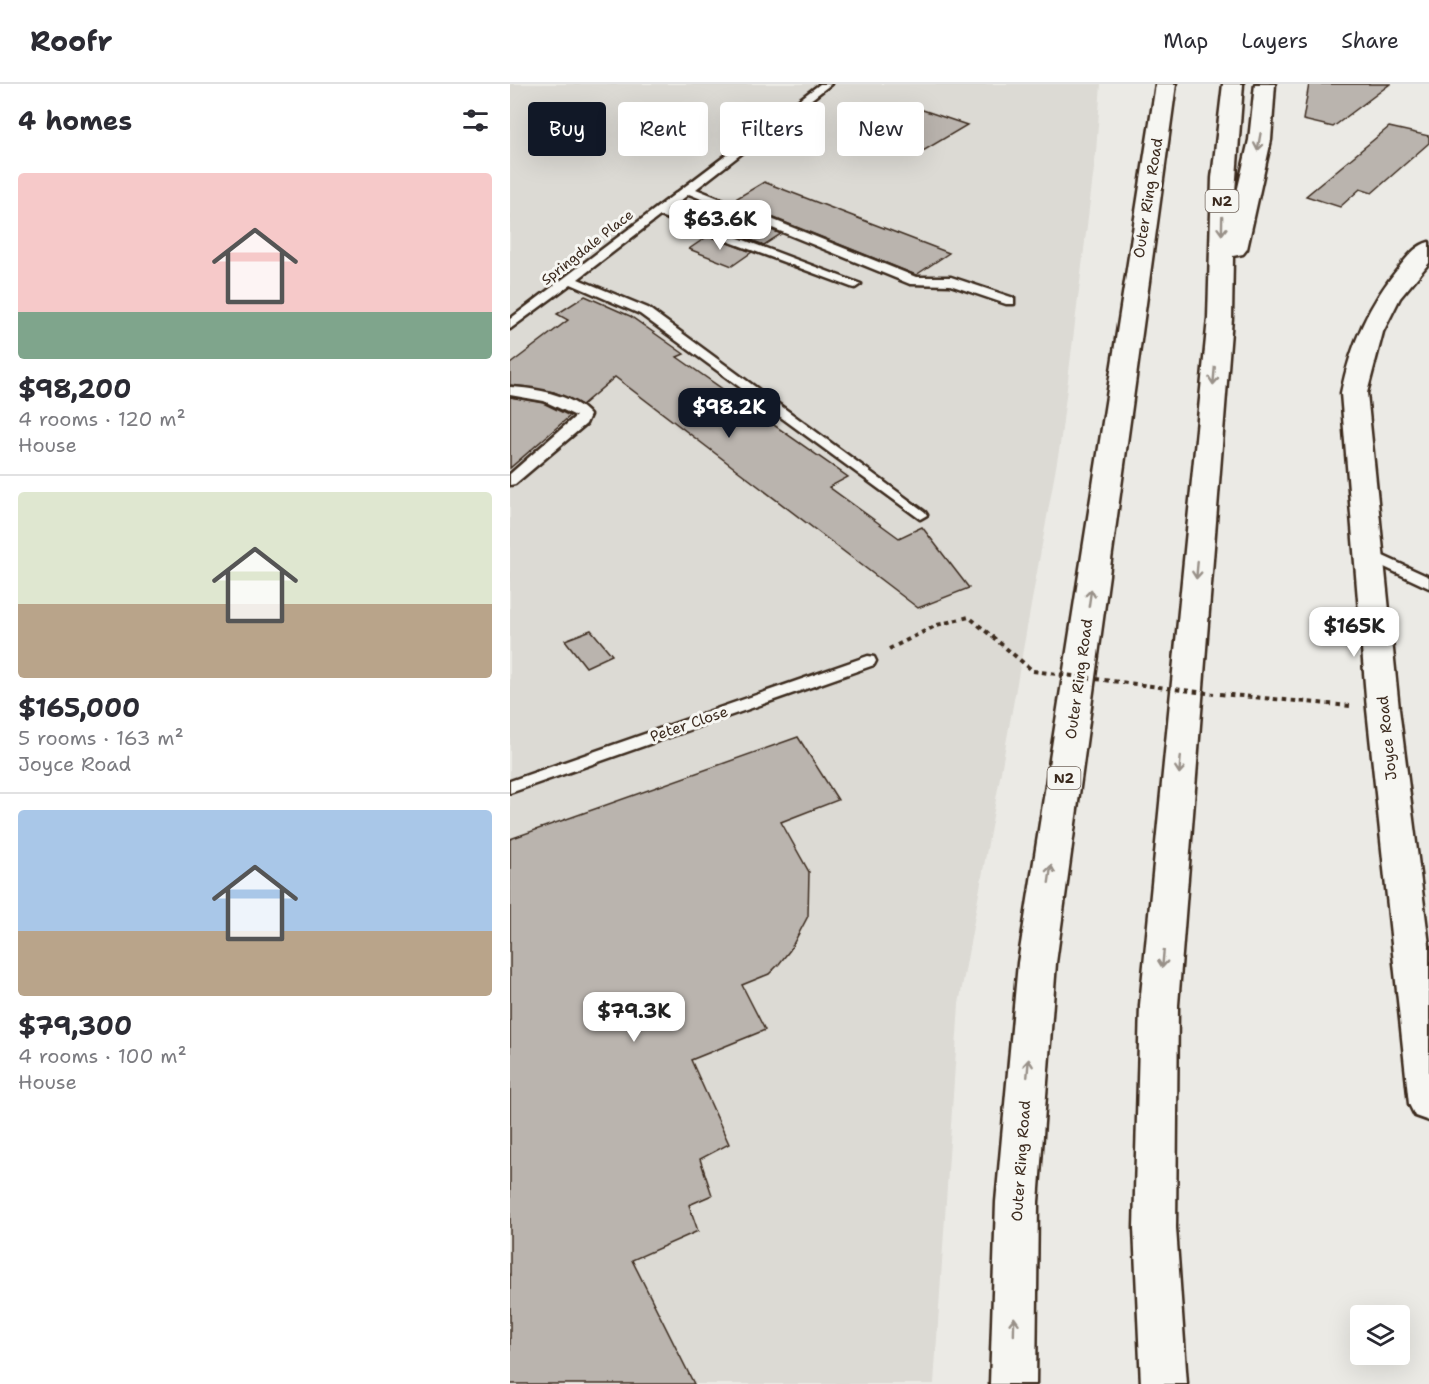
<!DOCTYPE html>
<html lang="en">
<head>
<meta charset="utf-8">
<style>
	:root { --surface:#fff; --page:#f2f2f3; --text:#2b2b33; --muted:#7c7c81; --line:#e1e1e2; --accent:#111827 }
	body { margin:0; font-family:"Shantell Sans",sans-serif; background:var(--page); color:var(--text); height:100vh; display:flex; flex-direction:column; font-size:22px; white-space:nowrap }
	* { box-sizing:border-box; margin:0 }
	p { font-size:20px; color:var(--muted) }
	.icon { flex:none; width:33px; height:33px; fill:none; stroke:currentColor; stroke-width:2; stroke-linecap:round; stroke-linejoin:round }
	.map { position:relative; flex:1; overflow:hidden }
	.panel { display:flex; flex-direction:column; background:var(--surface); width:510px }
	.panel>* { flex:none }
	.hud { position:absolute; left:18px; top:18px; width:570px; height:54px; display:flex; gap:12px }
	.buttons { position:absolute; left:840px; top:1221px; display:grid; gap:12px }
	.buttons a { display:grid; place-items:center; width:60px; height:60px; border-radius:6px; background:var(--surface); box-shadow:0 6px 24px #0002; font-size:30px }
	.price { position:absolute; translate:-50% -51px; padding:0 14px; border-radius:12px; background:#fff; color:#222; font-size:20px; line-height:39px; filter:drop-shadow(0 2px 3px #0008) }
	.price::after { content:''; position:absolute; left:50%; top:36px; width:18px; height:14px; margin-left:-9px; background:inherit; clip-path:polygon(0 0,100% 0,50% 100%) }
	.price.current { background:var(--accent); color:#fff }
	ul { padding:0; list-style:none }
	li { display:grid; align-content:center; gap:12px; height:318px; padding:0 18px }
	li+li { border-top:2px solid var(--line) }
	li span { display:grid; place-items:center; height:186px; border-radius:6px; color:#555 }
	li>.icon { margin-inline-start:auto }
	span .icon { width:108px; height:108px; fill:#fffc; stroke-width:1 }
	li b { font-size:26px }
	h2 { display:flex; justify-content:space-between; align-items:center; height:72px; padding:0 18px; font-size:26px }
	.tag { padding:0 21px; border-radius:6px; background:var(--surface); box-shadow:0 6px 24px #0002; font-size:21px; line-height:54px }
	.tag.current { background:var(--accent); color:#fff }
	header { display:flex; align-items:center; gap:36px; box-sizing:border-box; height:84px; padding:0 30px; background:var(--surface); border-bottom:2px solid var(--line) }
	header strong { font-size:28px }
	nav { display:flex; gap:33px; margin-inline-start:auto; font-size:21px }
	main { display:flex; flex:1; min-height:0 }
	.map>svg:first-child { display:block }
</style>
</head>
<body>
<header>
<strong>Roofr</strong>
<nav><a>Map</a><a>Layers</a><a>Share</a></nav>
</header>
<main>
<section class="panel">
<h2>4 homes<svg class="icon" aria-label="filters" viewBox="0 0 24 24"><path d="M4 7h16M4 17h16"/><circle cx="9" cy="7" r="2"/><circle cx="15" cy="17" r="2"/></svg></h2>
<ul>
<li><span style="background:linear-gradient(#f6c9c9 75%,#7fa58c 0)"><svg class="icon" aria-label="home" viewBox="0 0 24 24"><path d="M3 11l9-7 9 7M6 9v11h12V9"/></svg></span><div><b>$98,200</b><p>4 rooms · 120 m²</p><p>House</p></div></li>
<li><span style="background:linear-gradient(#dfe7d0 60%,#b9a48a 0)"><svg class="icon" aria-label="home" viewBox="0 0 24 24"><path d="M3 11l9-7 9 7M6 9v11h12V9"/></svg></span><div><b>$165,000</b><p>5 rooms · 163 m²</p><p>Joyce Road</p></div></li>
<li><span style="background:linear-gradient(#a9c7e8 65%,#b9a48a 0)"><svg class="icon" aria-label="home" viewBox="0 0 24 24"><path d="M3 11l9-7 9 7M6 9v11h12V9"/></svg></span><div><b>$79,300</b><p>4 rooms · 100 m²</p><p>House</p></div></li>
</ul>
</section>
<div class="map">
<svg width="919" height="1300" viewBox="0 0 919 1300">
	<rect width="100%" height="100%" fill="#ebeae5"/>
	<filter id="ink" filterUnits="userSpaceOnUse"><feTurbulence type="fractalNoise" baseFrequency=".0167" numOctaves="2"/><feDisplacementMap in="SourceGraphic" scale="12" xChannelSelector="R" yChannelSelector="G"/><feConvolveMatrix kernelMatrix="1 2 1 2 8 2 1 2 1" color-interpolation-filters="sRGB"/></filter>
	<g filter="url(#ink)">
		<path fill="#dcdad4" d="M0,0H591L586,68L550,361L449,920L424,1300H0Z"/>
		<path fill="#bab4ae" stroke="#3b2a1e" stroke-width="1.5" d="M799,0H880L823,43L793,36Z
			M395,20L457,41L413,67L353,43Z
			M879,43L919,52V59L862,109L850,105L830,123L796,112Z
			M254,98L439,169L406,191L222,117Z
			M227,132L271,150L254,161L210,144Z
			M198,152L242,168L222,182L179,165Z
			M75,212L120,232L174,270L167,273L338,393L319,403L389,454L412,443L459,504L408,524L105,293L72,321L44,308L0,301V280L58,236L47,230Z
			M0,313L33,319L60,332L0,384Z
			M81,546L102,571L76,583L55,556Z
			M288,653L328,716L271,738L299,788L298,832L280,866L269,880L259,890L232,901L255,946L181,976L219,1060L190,1075L202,1111L179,1121L188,1147L122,1176L184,1300H0V755Z"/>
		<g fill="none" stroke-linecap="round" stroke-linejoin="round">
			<g stroke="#3b2a1e" stroke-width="5">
				<path id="lane" d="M310,0H321L186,105L406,193H441L504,214V220H496L440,201L400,200L179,110L157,127L351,200L345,204L341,203L150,132L68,195L138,224L415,428L417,431L410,435L130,230L61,200L0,245V235Z
					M0,303C25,304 63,311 80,331L76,340L5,400L0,401V390L66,332L34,317L0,311Z
					M860,466L919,493V504L855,474L853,471Z
					M358,572L364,573L366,577L364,581L0,709V697Z"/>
			</g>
			<g stroke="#3b2a1e" stroke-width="5">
				<path id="street" d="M919,158V179L890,214L873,248L857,309L889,625L919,861V1037L905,1032L899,1020L857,625L831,309C841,260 859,219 891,181C899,171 907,161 919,158Z"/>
			</g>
			<g stroke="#3b2a1e" stroke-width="5">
				<path id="highway" d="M646,0H666L546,879L528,1118L526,1300H480L486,1118L508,879Z
					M713,0H733L724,121L739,56L745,0H765L761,56L737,165L733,170L723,172L722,234L668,921L666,1144L677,1300H631L624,1144L630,921L698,234L702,94Z"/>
			</g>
			<path stroke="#3b2a1e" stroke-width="4" stroke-dasharray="4.5 4.5" stroke-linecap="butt" d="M379,565L427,541L459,533L523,587
				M710,610L840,622"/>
			<use href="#lane" fill="#f6f6f2" fill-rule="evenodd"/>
			<use href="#street" fill="#f6f6f2" fill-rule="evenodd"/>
			<use href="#highway" fill="#f6f6f2" fill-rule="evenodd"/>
			<path stroke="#3b2a1e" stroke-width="4" stroke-dasharray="4.5 4.5" stroke-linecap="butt" d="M523,587L704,610"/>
		</g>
		<defs><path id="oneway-shaft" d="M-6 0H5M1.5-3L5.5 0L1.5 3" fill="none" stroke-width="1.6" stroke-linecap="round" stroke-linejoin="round" transform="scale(1.5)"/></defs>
		<g stroke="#989088">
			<use href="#oneway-shaft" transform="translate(749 58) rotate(100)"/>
			<use href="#oneway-shaft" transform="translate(712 142) rotate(91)"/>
			<use href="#oneway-shaft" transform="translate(704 292) rotate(95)"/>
			<use href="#oneway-shaft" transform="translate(687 486) rotate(95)"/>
			<use href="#oneway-shaft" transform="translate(580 514) rotate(-82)"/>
			<use href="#oneway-shaft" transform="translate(670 681) rotate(95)"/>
			<use href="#oneway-shaft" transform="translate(540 790) rotate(-82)"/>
			<use href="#oneway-shaft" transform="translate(653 875) rotate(95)"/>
			<use href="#oneway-shaft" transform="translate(518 984) rotate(-85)"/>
			<use href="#oneway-shaft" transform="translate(504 1242) rotate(-89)"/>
		</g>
	</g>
	<g text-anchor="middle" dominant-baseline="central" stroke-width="6" stroke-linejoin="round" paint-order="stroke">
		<g fill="#f6f6f2" stroke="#73675e" stroke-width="1.5">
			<rect x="695.5" y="106" width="33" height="22" rx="4.5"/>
			<rect x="537.5" y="683" width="33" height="22" rx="4.5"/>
		</g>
		<g font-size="14" font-weight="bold" fill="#3b2a1e">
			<text x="712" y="117">N2</text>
			<text x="554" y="694">N2</text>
		</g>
		<g font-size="14" fill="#3b2a1e" stroke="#f6f6f2">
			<text transform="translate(77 163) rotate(-38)">Springdale Place</text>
		</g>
		<g font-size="15" fill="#3b2a1e" stroke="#f6f6f2">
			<text transform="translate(638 114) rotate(-81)">Outer Ring Road</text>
			<text transform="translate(569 595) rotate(-82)">Outer Ring Road</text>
			<text transform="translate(179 640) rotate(-19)">Peter Close</text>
			<text transform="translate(877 654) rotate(-96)">Joyce Road</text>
			<text transform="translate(511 1077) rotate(-86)">Outer Ring Road</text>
		</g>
	</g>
</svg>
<div class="buttons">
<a><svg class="icon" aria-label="layers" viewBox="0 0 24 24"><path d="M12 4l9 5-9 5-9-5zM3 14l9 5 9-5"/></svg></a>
</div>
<b class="price" style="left:210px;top:167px">$63.6K</b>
<b class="price current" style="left:219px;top:355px">$98.2K</b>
<b class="price" style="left:844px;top:574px">$165K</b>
<b class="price" style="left:124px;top:959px">$79.3K</b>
<div class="hud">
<a class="tag current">Buy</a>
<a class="tag">Rent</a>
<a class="tag">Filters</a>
<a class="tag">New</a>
</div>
</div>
</main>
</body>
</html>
